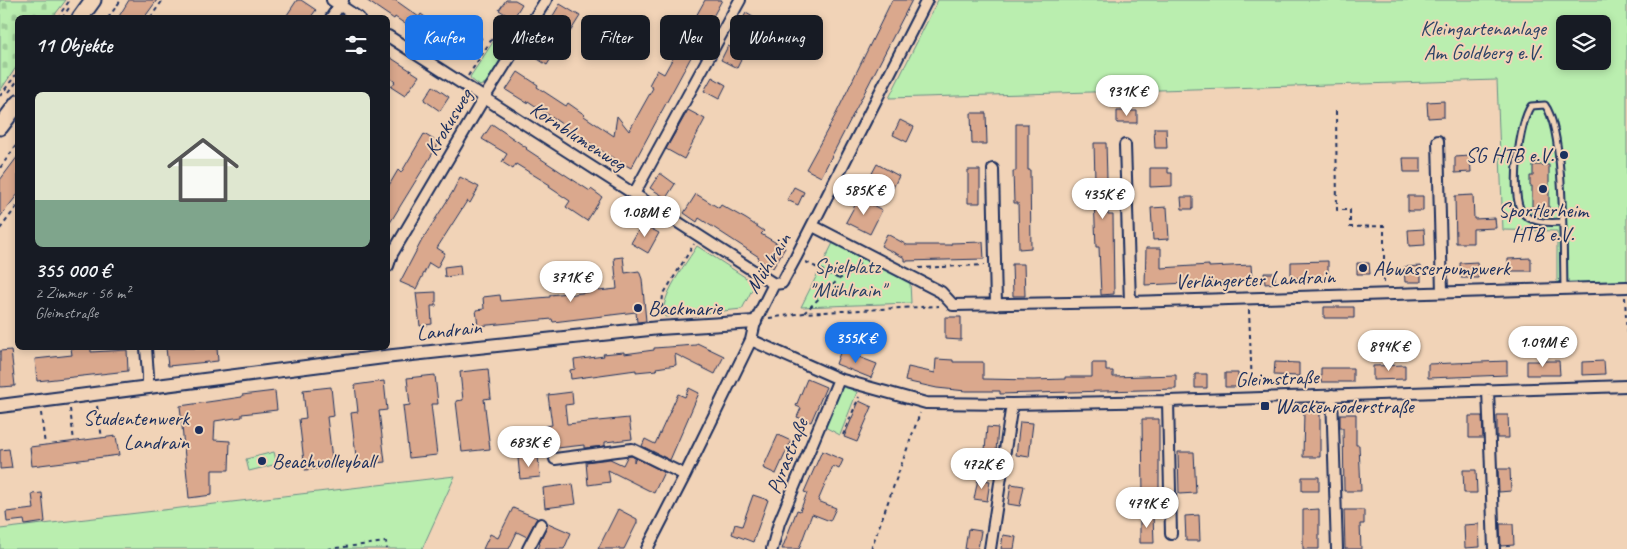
<!DOCTYPE html>
<html lang="de">
<head>
<meta charset="utf-8">
<style>
	:root { --surface:#171b24; --page:#242831; --text:#f1f3f6; --muted:#9ea1a6; --accent:#1a73e8 }
	body { margin:0; font-family:Caveat,sans-serif; background:var(--page); color:var(--text); height:100vh; display:flex; flex-direction:column; font-size:19px; white-space:nowrap }
	* { box-sizing:border-box; margin:0 }
	p { font-size:16px; color:var(--muted) }
	.icon { flex:none; width:28px; height:28px; fill:none; stroke:currentColor; stroke-width:2; stroke-linecap:round; stroke-linejoin:round }
	.map { position:relative; flex:1; overflow:hidden }
	.drawer { position:absolute; left:15px; top:15px; width:375px; height:335px; display:flex; flex-direction:column; background:var(--surface); border-radius:8px; box-shadow:0 2px 8px #0003 }
	.drawer>* { flex:none }
	.banner { position:absolute; left:405px; top:15px; width:475px; height:45px; display:flex; gap:10px }
	.controls { position:absolute; left:1556px; top:15px; display:grid; gap:10px }
	.controls a { display:grid; place-items:center; width:55px; height:55px; border-radius:8px; background:var(--surface); box-shadow:0 2px 8px #0003; font-size:25px }
	.price { position:absolute; translate:-50% -42px; padding:0 11px; border-radius:18px; background:#fff; color:#222; font-size:16px; line-height:32px; filter:drop-shadow(0 1px 2px #0008) }
	.price::after { content:''; position:absolute; left:50%; top:30px; width:15px; height:11px; margin-left:-8px; background:inherit; clip-path:polygon(0 0,100% 0,50% 100%) }
	.price.on { background:var(--accent); color:#fff }
	ul { padding:0; list-style:none }
	li { display:grid; align-content:center; gap:10px; height:265px; padding:0 20px }
	li span { display:grid; place-items:center; height:155px; border-radius:8px; color:#555 }
	li>.icon { margin-inline-start:auto }
	span .icon { width:90px; height:90px; fill:#fffc; stroke-width:1 }
	li b { font-size:21px }
	h2 { display:flex; justify-content:space-between; align-items:center; height:60px; padding:0 20px; font-size:21px }
	.tag { padding:0 18px; border-radius:8px; background:var(--surface); box-shadow:0 2px 8px #0003; font-size:18px; line-height:45px }
	.tag.on { background:var(--accent); color:#fff }
	.map>svg:first-child { display:block }
</style>
</head>
<body>
<div class="map">
<svg width="1627" height="549" viewBox="0 0 1627 549">
	<defs>
		<pattern id="cemetery-stones" width="16" height="16" patternUnits="userSpaceOnUse" patternTransform="scale(1.25)"><rect width="16" height="16" fill="#baeeaf"/><path d="M2 7V4a2 2 0 0 1 4 0v3zM10 15v-3a2 2 0 0 1 4 0v3z" fill="#9fcc99"/></pattern>
	</defs>
	<rect width="100%" height="100%" fill="#f1d3b7"/>
	<filter id="ink" filterUnits="userSpaceOnUse"><feTurbulence type="fractalNoise" baseFrequency=".02" numOctaves="2"/><feDisplacementMap in="SourceGraphic" scale="10" xChannelSelector="R" yChannelSelector="G"/><feConvolveMatrix kernelMatrix="1 2 1 2 8 2 1 2 1" color-interpolation-filters="sRGB"/></filter>
	<g filter="url(#ink)">
		<path fill="#baeeaf" stroke="#6a8e86" fill-rule="evenodd" d="M938,0H1627V284L1569,285L1557,283V231L1503,230L1497,80L889,98ZM1565,24H1602V61H1565Z
			M501,30H505L514,36L487,82L480,86L471,79L470,77Z
			M834,241L910,282L911,303L801,307Z
			M697,246L751,281L753,288L742,309L665,317C657,300 688,261 697,246Z
			M841,385L857,392L840,435L823,426Z
			M274,452L277,464L249,471L246,459Z
			M455,476L422,549H0V529Z"/>
		<path fill="url(#cemetery-stones)" stroke="#6a8e86" d="M0,0H66L53,17L18,18L17,66L0,91Z"/>
		<path fill="#daa88d" stroke="#1b2f5e" d="M129,0H157L144,18H118Z
			M297,0H301L316,10L310,18H285Z
			M366,0H395L419,17L421,14L450,36L442,49L395,17L394,19Z
			M506,0H515L522,4L513,19L499,10Z
			M705,0H722L631,168L606,154L528,101L527,103L506,90L518,72L538,85L537,87L566,106L568,103L585,115L584,116L614,136L617,116L629,131L653,88L649,85L657,70L664,74Z
			M892,0H912L821,177L806,169L836,114Z
			M560,4L580,16L570,32L568,31L547,65L530,54Z
			M746,13L758,20L751,33L739,26Z
			M468,29L482,38L471,55L457,45Z
			M728,46L742,53L739,59L741,60L737,68L721,60Z
			M388,56L419,76L405,96L391,87L395,82L388,76Z
			M712,77L726,85L719,99L704,91Z
			M433,86L449,97L440,111L424,100Z
			M1444,101V117L1428,118L1427,102Z
			M688,110L705,119L684,159L666,149Z
			M1117,111H1137V123H1117Z
			M971,113H986L987,144H972Z
			M900,120L914,127L907,142L893,135Z
			M492,124L527,148L526,149L590,191L591,189L602,197L587,221L566,207L570,201L549,187L550,185L516,164L513,169L502,162L507,154L482,139Z
			M1016,124H1028V170H1030L1031,248L1019,249L1018,203H1014L1013,171H1016Z
			M1154,128H1166L1167,148H1155Z
			M424,134L439,143L388,226V187L398,170L401,173Z
			M1094,143H1106L1108,215H1113L1114,294L1101,295L1099,247H1096L1094,198H1091V180H1095Z
			M18,156V194L0,217V180Z
			M1470,156L1471,172L1455,173V157Z
			M1403,158H1421V172H1404Z
			M877,164L899,176L892,190L869,179Z
			M1533,165H1549V214H1532V186H1530V176H1533Z
			M1150,168H1168V173H1172V186L1150,187Z
			M968,170H980V203H968Z
			M660,173L675,184L666,198L650,188Z
			M460,177L479,187L470,203L467,201L437,248L445,253L437,268L429,263L416,289L400,282L422,240L452,193Z
			M794,187L804,192L798,205L787,200Z
			M696,194L719,208L721,205L746,219L764,231L761,234L785,248L773,268L757,259L759,257L699,218L697,222L684,213Z
			M1473,195L1474,219L1495,218L1496,228L1473,229V243H1456L1455,196Z
			M1408,196H1423V211H1408Z
			M1181,197H1193V209H1182Z
			M859,198L882,210L870,234L846,222Z
			M1167,207L1169,239L1153,240L1151,208Z
			M642,224L659,233L648,253L631,243Z
			M1424,229L1425,245L1409,246L1408,230Z
			M887,234L907,245H951V243L983,242L984,259L905,261V258L881,246Z
			M1146,248H1161V268L1209,265V267L1251,265L1252,280L1145,285Z
			M623,257L625,273L639,271L642,279L646,321L637,322L636,312L553,322L552,319L478,326L476,310L484,309L483,297L500,295L501,301L550,297V295L567,293V295L589,292L588,286L597,285L598,291L617,289L614,258Z
			M1531,258V271H1508V259Z
			M1328,261V277L1291,278V262Z
			M1477,262L1478,278H1461L1460,263Z
			M1357,263H1369L1370,274H1357Z
			M1012,264H1024L1025,296H1013Z
			M460,265L461,275L445,277L444,267Z
			M1421,266V282H1405L1404,267Z
			M1264,273H1275V283L1265,284Z
			M436,292V306H431L432,324L420,326L416,293Z
			M1324,307H1354V318H1324Z
			M945,317H961V340L945,339Z
			M697,343L724,356L715,374L675,354L676,365L656,368L657,370L636,372V370L571,379L570,370L575,369L574,360L604,356L603,354L613,353L624,352V354L654,350V348L696,345Z
			M71,348H91V352L127,350L128,371L37,381L35,359L72,355Z
			M166,348H217L218,361L168,366Z
			M11,350L15,386L0,387V351Z
			M841,350L877,364L871,378L836,364Z
			M936,359L953,360V362H983V379L1033,380L1065,379V377H1092V363H1106V371H1113V377L1176,375V389L1000,394V391H966L937,388L905,381L908,367L935,373Z
			M1507,361V375L1428,378V364Z
			M1527,361H1559L1560,375H1527Z
			M1604,361L1605,374L1582,375V362Z
			M1275,362L1299,363V376L1274,375Z
			M1405,365V379L1373,380V366Z
			M1321,368H1353V382H1321Z
			M488,369L491,398L484,399L490,449L462,452L456,401L463,400L460,372Z
			M1225,373H1238V387H1225Z
			M1195,374H1207V388H1195Z
			M435,375L438,404H431L437,455L409,458L403,406L410,405L407,378Z
			M807,379L826,387L811,422L797,417L801,408L796,406Z
			M384,381L387,410L379,411L385,462L357,465L351,413L358,412L355,385Z
			M331,387L334,416L327,417L333,467L305,470L299,419L306,418L303,390Z
			M689,388L699,393L670,460L642,446L645,439L655,444L678,394L685,397Z
			M275,391L277,410L242,414V417L215,421L214,440L230,441L229,470H212V495L189,498L180,406L242,397V395Z
			M572,392L573,404L565,405L567,424L629,418L632,439L605,442V446L584,448V445L548,449L545,426L552,425L548,395Z
			M859,401L872,407L857,442L844,437Z
			M1304,412H1320V457H1303Z
			M1340,414H1356V445H1359L1361,491H1344L1343,428H1340Z
			M1497,415H1508L1509,438H1497Z
			M1469,416H1482L1483,438H1469Z
			M1142,419H1159V494L1143,495Z
			M1020,422L1033,423L1029,457L1016,455Z
			M987,427L998,428L996,452L985,450Z
			M778,435L791,441L776,474L763,468Z
			M116,436L119,455L32,466L30,447Z
			M9,449L12,468L0,469V450Z
			M822,451L843,460L839,469L833,466L818,501L836,508L830,521L812,514L799,549H782L797,510L800,511L807,493L804,492Z
			M1178,452H1194L1196,493L1179,494Z
			M538,456L540,477L520,479L518,458Z
			M631,456L634,457V462L636,458L664,472L654,493L608,470L610,482L588,485L586,462L610,459L623,465L627,457Z
			M1498,469H1510L1511,491L1499,492Z
			M1463,470H1476L1477,493H1464Z
			M1302,477H1319V491H1302Z
			M978,479L990,481L987,501L974,499Z
			M573,484L576,504L545,508L543,488Z
			M1011,484L1024,486L1020,506L1008,504Z
			M42,493L45,522L25,525L24,520L7,522L6,512L34,509L32,494Z
			M753,495L768,500L753,542L732,534L735,524L742,526Z
			M513,508L537,518L527,537L517,532L509,549H483L490,534L498,538Z
			M618,509L637,519V523L624,549H598Z
			M1319,509V549H1303V510Z
			M1344,510H1364V524H1360L1361,549H1345Z
			M1153,515L1154,543H1140V516Z
			M1199,515L1200,541H1186L1185,516Z
			M548,523L571,533L564,549H538L540,544L539,543Z
			M1479,524L1480,547L1465,548L1464,525Z
			M1500,524H1513L1514,545L1501,546Z
			M968,529L981,531L978,549H965Z
			M1003,535L1016,537L1014,549H1001Z"/>
		<g fill="none" stroke-linecap="round" stroke-linejoin="round">
			<g stroke="#1b2f5e" stroke-width="9">
				<path id="service" d="M1562,222C1550,223 1530,223 1522,212C1510,195 1519,122 1531,106L1545,105C1565,131 1563,251 1564,288"/>
			</g>
			<g stroke="#1b2f5e" stroke-width="14">
				<path id="minor" d="M332,0L359,18
					M331,18L343,0
					M388,36L774,284
					M1438,141L1442,292
					M1125,145L1130,302
					M993,169L996,305
					M634,194L740,0
					M813,226L941,292L953,305L1130,302L1627,287
					M388,266L392,254L484,98L546,0
					M774,284L782,283L796,257L927,0
					M751,340L839,379L926,403L1012,404L1168,401L1627,386
					M146,348L148,375V388
					M1488,390L1494,549
					M1332,395L1337,549
					M1168,401L1171,534
					M555,459L632,449L685,475
					M528,549L541,524
					M647,549L685,475L751,340L755,322L774,284
					M772,549L779,523L839,379
					M990,549L1012,404"/>
			</g>
			<g stroke="#1b2f5e" stroke-width="16">
				<path id="tertiary" d="M0,406L384,357L659,328L755,322"/>
			</g>
			<g stroke="#1b2f5e" stroke-width="19">
				<path id="secondary" d="M80,18L93,0
					M0,127L18,103"/>
			</g>
			<path stroke="#1b2f5e" stroke-width="2" stroke-dasharray="4 4" stroke-linecap="butt" d="M57,18L70,0
				M62,18L69,8
				M108,18L121,0
				M150,18L163,0
				M468,76L501,25L512,32
				M9,92L18,80
				M0,96L18,72
				M1336,111L1337,210H1350V227L1384,226V284
				M0,168L18,143
				M0,229L18,205
				M806,262L839,279
				M919,268L984,265
				M1625,297L1627,337
				M1249,310L1252,388
				M804,313L839,279L854,272L860,262
				M661,316L663,295L694,244
				M769,318L804,313L939,306
				M97,406L102,438
				M70,409L74,441
				M41,413L45,445
				M843,435L859,397
				M328,549L386,542L387,549
				M871,549L920,413"/>
			<use href="#service" stroke="#f1d3b7" stroke-width="5"/>
			<use href="#minor" stroke="#f1d3b7" stroke-width="10"/>
			<use href="#tertiary" stroke="#f1d3b7" stroke-width="12"/>
			<use href="#secondary" stroke="#f1d3b7" stroke-width="15"/>
		</g>
	</g>
	<g fill="#1b2f5e" stroke="#f1d3b7" stroke-width="2">
		<circle cx="1564" cy="155" r="5"/>
		<circle cx="1543" cy="189" r="5"/>
		<circle cx="1363" cy="268" r="5"/>
		<circle cx="638" cy="308" r="5"/>
		<rect x="1260" y="401" width="10" height="10" rx="2.5"/>
		<circle cx="199" cy="430" r="5"/>
		<circle cx="262" cy="461" r="5"/>
	</g>
	<g text-anchor="middle" dominant-baseline="central" stroke-width="4" stroke-linejoin="round" paint-order="stroke">
		<g font-size="21" fill="#2b4266" stroke="#f1d3b7">
			<text x="1483" y="28">Kleingartenanlage<tspan x="1483" dy="24">Am Goldberg e.V.</tspan></text>
			<text x="847" y="266">Spielplatz<tspan x="847" dy="24">"Mühlrain"</tspan></text>
		</g>
		<g font-size="21" fill="#1b2f5e" stroke="#f1d3b7">
			<text transform="translate(448 122) rotate(-59)">Krokusweg</text>
			<text transform="translate(578 136) rotate(33)">Kornblumenweg</text>
			<text transform="translate(768 263) rotate(-58)">Mühlrain</text>
			<text transform="translate(1255 279) rotate(-2)">Verlängerter Landrain</text>
			<text transform="translate(449 330) rotate(-6)">Landrain</text>
			<text transform="translate(1277 378) rotate(-2)">Gleimstraße</text>
			<text transform="translate(787 456) rotate(-68)">Pyrastraße</text>
		</g>
		<g font-size="21" fill="#1b2f5e" stroke="#f1d3b7" text-anchor="start">
			<text x="1554" y="155" text-anchor="end">SG HTB e.V.</text>
			<text x="1543" y="210" text-anchor="middle">Sportlerheim<tspan x="1543" dy="24">HTB e.V.</tspan></text>
			<text x="1373" y="268">Abwasserpumpwerk</text>
			<text x="648" y="308">Backmarie</text>
			<text x="1275" y="406">Wackenroderstraße</text>
			<text x="189" y="418" text-anchor="end">Studentenwerk<tspan x="189" dy="24">Landrain</tspan></text>
			<text x="272" y="461">Beachvolleyball</text>
		</g>
	</g>
</svg>
<div class="controls">
<a><svg class="icon" aria-label="layers" viewBox="0 0 24 24"><path d="M12 4l9 5-9 5-9-5zM3 14l9 5 9-5"/></svg></a>
</div>
<b class="price" style="left:1127px;top:117px">931K €</b>
<b class="price" style="left:864px;top:216px">585K €</b>
<b class="price" style="left:1103px;top:220px">435K €</b>
<b class="price" style="left:645px;top:238px">1.08M €</b>
<b class="price" style="left:571px;top:303px">371K €</b>
<b class="price on" style="left:856px;top:364px">355K €</b>
<b class="price" style="left:1543px;top:368px">1.09M €</b>
<b class="price" style="left:1389px;top:372px">894K €</b>
<b class="price" style="left:529px;top:468px">683K €</b>
<b class="price" style="left:982px;top:490px">472K €</b>
<b class="price" style="left:1147px;top:529px">479K €</b>
<div class="banner">
<a class="tag on">Kaufen</a>
<a class="tag">Mieten</a>
<a class="tag">Filter</a>
<a class="tag">Neu</a>
<a class="tag">Wohnung</a>
</div>
<section class="drawer">
<h2>11 Objekte<svg class="icon" aria-label="filters" viewBox="0 0 24 24"><path d="M4 7h16M4 17h16"/><circle cx="9" cy="7" r="2"/><circle cx="15" cy="17" r="2"/></svg></h2>
<ul>
<li><span style="background:linear-gradient(#dfe7d0 70%,#7fa58c 0)"><svg class="icon" aria-label="home" viewBox="0 0 24 24"><path d="M3 11l9-7 9 7M6 9v11h12V9"/></svg></span><div><b>355 000 €</b><p>2 Zimmer · 56 m²</p><p>Gleimstraße</p></div></li>
</ul>
</section>
</div>
</body>
</html>
